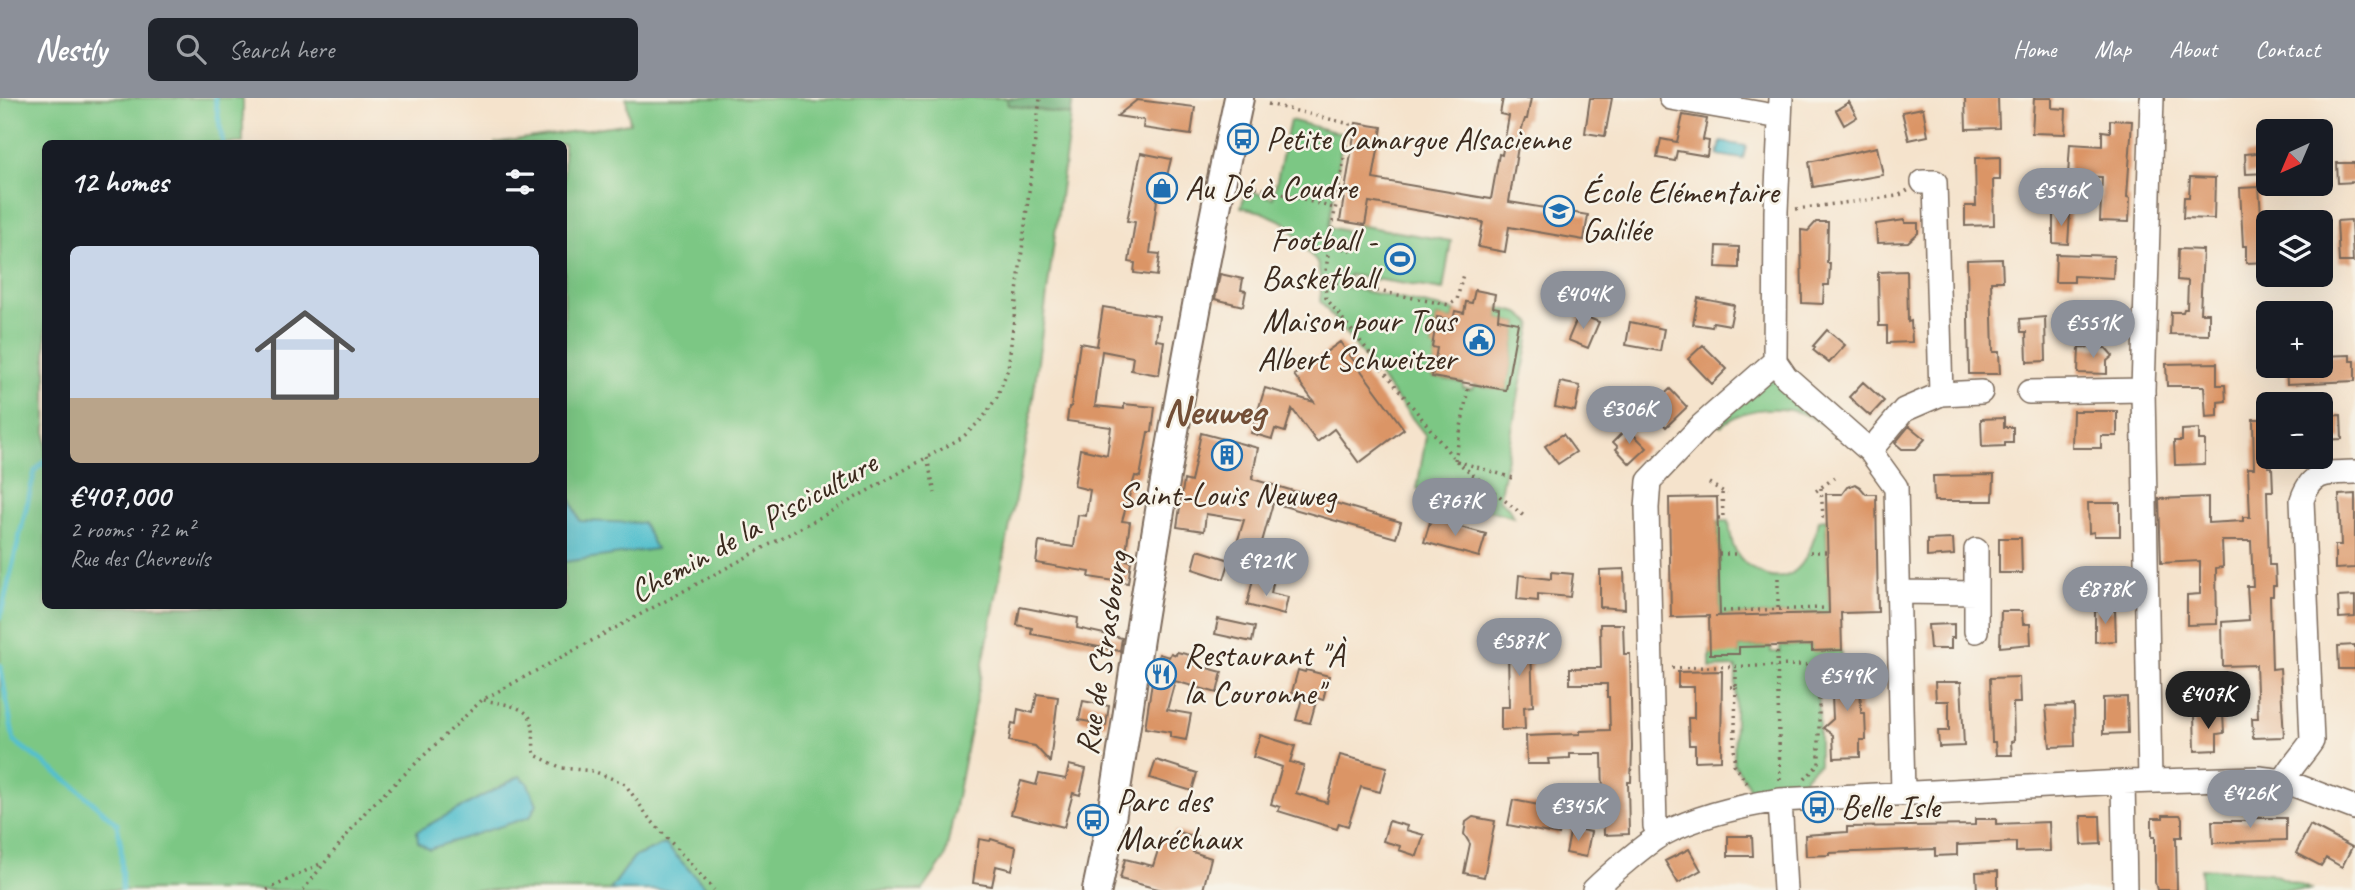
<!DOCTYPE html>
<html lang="en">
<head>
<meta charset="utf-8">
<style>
	:root { --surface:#171b24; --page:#20242c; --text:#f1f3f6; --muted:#9ea1a6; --accent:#8c9099 }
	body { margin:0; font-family:Caveat,sans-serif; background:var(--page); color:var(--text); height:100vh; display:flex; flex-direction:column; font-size:26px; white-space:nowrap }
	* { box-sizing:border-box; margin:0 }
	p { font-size:23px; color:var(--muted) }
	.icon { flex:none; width:38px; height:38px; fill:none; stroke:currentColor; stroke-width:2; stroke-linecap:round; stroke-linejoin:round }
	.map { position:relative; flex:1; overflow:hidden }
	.side { position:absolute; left:42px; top:42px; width:525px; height:469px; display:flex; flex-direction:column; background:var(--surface); border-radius:10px; box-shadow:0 7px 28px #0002 }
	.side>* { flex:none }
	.needle { width:46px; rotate:224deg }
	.fabs { position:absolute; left:2256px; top:21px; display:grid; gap:14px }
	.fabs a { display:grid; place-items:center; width:77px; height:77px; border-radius:10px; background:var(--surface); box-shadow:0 7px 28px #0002; font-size:35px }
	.price { position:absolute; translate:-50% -60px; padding:0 16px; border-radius:24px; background:var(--accent); color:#fff; font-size:23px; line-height:46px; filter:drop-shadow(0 2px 4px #0008) }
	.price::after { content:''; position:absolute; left:50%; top:42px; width:21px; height:16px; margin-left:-10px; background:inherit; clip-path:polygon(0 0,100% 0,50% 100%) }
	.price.on { background:#222; color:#fff }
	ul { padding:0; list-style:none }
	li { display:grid; align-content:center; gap:14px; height:371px; padding:0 28px }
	li span { display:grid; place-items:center; height:217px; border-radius:10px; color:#555 }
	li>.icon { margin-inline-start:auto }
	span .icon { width:126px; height:126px; fill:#fffc; stroke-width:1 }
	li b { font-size:30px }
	h2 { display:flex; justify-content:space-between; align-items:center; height:84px; padding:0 28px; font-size:30px }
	header { display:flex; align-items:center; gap:42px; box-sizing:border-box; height:98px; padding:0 35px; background:var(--accent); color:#fff }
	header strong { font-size:33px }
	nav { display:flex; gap:38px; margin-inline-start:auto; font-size:24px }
	.search { width:490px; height:63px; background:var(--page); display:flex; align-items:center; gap:18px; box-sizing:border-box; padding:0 24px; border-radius:10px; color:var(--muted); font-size:26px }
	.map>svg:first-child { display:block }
</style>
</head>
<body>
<header>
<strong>Nestly</strong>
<div class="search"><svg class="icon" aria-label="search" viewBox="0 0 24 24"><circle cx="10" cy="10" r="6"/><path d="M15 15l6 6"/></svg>Search here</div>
<nav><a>Home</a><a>Map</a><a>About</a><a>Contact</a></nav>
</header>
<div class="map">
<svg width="2355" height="792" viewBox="0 0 2355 792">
	<rect width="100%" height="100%" fill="#f7f3e8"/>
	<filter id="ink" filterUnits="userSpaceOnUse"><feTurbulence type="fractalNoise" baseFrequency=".0143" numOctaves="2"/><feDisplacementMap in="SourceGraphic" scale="14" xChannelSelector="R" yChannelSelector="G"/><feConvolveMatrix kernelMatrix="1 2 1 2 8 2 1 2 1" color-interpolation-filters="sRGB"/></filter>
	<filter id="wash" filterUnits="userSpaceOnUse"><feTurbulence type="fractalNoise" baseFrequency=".00686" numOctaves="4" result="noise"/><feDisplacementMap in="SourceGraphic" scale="28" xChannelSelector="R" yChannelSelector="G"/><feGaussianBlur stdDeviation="1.57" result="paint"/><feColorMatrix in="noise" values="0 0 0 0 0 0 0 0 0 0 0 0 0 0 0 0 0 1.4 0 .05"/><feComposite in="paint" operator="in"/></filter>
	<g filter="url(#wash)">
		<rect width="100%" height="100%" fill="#f5e3cc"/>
		<path fill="#7cc784" stroke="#5c7851" stroke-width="2" d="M0,0H243V45L46,46V508H564V46L494,45L630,25L626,0H1007L1008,7L1071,17L1029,330L945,760L923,792H708L664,746L634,759L610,792H0Z
			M1290,22L1343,36L1329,129L1355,135L1357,127L1451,143L1443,192L1349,177L1346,189L1455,213L1453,222L1437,219L1432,248L1437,250L1432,279L1463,285V290L1472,291L1474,287L1506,292L1518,225L1498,221L1499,210L1519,215L1532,225L1499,402L1508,409L1513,419L1417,391L1426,338L1320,203L1322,185L1317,165L1286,125L1262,114L1241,109L1246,92L1273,100Z
			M1770,280L1782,286L1824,323L1822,326C1793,305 1748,306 1721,328L1718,326Z
			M1826,421L1829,515L1720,518L1718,423H1729C1730,432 1731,442 1734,450C1740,462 1750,471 1762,476C1798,492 1814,450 1818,422Z
			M1841,546V566H1819V666L1805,678V700L1754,706L1748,687L1734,666L1736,569L1710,570V550L1730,549L1739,556V549L1771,548V554H1780V548L1812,547L1813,553H1821V547Z
			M2201,770L2270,775L2313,792H2201Z"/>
		<path fill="#65ac72" stroke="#506b48" stroke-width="2" d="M1007,0H1073L1071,17L1008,7Z"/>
		<path fill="#54c0cd" stroke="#487576" stroke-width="2" d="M1721,44L1746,48L1743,61L1718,57Z
			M564,386L580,423L643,425L656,451L564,464Z
			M520,678L527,684L537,706L530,719L429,751L418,744L417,733Z
			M665,746L708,792H610L634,759Z"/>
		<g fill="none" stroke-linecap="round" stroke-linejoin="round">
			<path stroke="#54c0cd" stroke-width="5" d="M215,0L223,46
				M0,520L35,373L46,362
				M0,567L14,643L72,686L117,726L121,748L122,792"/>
		</g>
		<g id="blocks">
			<path fill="#db9566" d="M1503,0H1531L1527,21H1525L1520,36L1509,104L1588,117L1584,142L1509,129L1505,154L1478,149L1483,124L1369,104L1365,127L1340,123L1356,25L1382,29L1373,81L1491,101L1499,56L1502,57L1509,18L1500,16Z
				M1590,0H1612L1605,38L1585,35Z
				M1965,0H1998L1999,30L1966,31Z
				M2034,0H2052V10L2066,11L2065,36L2032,35Z
				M1137,2L1195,9L1191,37L1143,30L1144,22L1117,18Z
				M1849,4L1857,19L1844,27L1836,12Z
				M1923,10L1928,38L1909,42L1902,14Z
				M1683,17L1707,21L1703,42L1709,43L1707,58L1677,53L1675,63L1657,60L1661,41L1677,44Z
				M2110,22L2132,23L2127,99L2130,100L2129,124L2100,123L2102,79L2068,78L2070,46L2102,48V33L2110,34Z
				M1877,49L1883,77L1813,89L1809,64Z
				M2268,54V75L2246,76L2245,56Z
				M1141,55L1171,61L1163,95L1158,94L1150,155L1160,156L1157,178L1134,175L1135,165L1129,164L1135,124L1127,123Z
				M2000,59V82H1993L1994,127L1965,128V108H1976L1975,60Z
				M2337,65H2355V84L2338,85Z
				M2190,79L2215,80L2214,121L2183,120L2184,99H2189Z
				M2259,89L2261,117H2266V132H2268V164L2246,165V148H2243L2240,90Z
				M2053,116H2070L2068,146L2053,145Z
				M1905,122V125H1918V135L1908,144L1877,145L1876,126Z
				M2351,122L2353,164H2339L2337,123Z
				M1816,124H1828L1827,165H1830L1829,187H1824L1823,206L1802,205L1801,132L1808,133Z
				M1717,148L1739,149V170L1716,169Z
				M2178,151L2203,152L2200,215H2209V237L2170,236L2171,214H2183L2184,211H2187L2188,183L2177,182Z
				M2056,156L2114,158L2113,180L2074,178V184H2055Z
				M2002,161L2003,183H1991L1993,254H1999L2000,276H1969L1967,162Z
				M1907,173L1908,224L1911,223L1912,244L1887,245V228H1879L1878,174Z
				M1220,176L1243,181L1241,192L1246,193L1243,208L1215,201Z
				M1475,192L1495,196L1493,209L1499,210L1498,221L1518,225L1506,292L1432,279L1437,250L1432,249L1437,219L1453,222L1455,213L1464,215L1466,204L1472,205Z
				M1698,200L1734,207L1730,227L1713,224L1712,229L1693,226Z
				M1103,209L1159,218L1156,242L1164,243L1159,277L1131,272L1133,259L1102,253L1095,308L1124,311V306L1155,309L1152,334H1148L1140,379L1135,378L1122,423L1130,424L1125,462L1131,463L1128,485L1089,479L1090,474L1036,465L1039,444L1074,449L1078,417L1086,418L1090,392L1074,388L1080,351L1107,357L1111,329L1067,323L1069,309H1071L1080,245L1097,248Z
				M1579,216L1599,224L1588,250L1568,242Z
				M2045,219L2046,263L2027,264L2026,234H2021L2020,221Z
				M1630,224L1664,231L1660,253L1626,247Z
				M1827,232L1845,247L1829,265L1813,252L1815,249L1813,248Z
				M1340,244L1404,331L1359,365L1334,331L1317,344L1292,311L1285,334L1275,331L1272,341L1251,335L1265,290L1314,304L1294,277Z
				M1703,247L1727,271L1712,286L1688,261Z
				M2079,249L2106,250L2113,258L2107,263V276L2078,275Z
				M2350,257V263H2355V283L2287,286L2286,268H2320V258Z
				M2217,265V287H2225L2226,303L2218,304V318L2206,319L2204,288H2167L2166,266Z
				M1560,284L1580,288L1575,313L1555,309Z
				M1863,284L1884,303L1870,318L1849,299Z
				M1670,291L1687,309L1666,329L1649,311Z
				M2073,313H2117V338H2101V350H2072Z
				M2341,317L2342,341L2321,342V318Z
				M2004,320V329H2013V345H2005V348L1982,349L1981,321Z
				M2253,321H2268V369H2272L2273,393H2267L2269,467H2275L2276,488H2273V498H2270L2272,571L2280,570L2284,639L2253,640L2252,620H2258L2256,567L2223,568L2222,524L2249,522L2247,488H2253L2251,443H2222L2223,469L2216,470L2217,526L2187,527V497L2200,496V463L2161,465L2159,401L2208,399V425L2243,423V419H2250L2248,370H2254Z
				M1909,328L1925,341L1916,351H1902L1895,345Z
				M2199,331V342H2205V366L2175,367L2174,343H2182V332Z
				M1625,332L1630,337L1632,335L1647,350L1630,366L1616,351L1618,349L1613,344Z
				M1201,335L1258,350L1252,381L1401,424L1396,440L1273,405L1260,451L1252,449L1246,469L1231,464L1244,422L1206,416L1204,433L1177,429L1184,382L1191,384Z
				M1563,336L1576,354L1558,366L1545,348Z
				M1994,377L1993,403H1934L1933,378Z
				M1855,386L1860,389L1866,396H1876L1878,514L1841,515L1842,552L1812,553V547L1739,549V556H1710L1709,518L1671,519L1669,400L1717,399L1720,518H1715L1829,515L1826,396H1842L1847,389Z
				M2355,396V470L2335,471V447H2341L2339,397Z
				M2088,405H2120V438H2094V434L2089,435Z
				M1431,421L1486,436L1479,459L1424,444Z
				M1999,440H2021L2022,475H1999Z
				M1953,441L1954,457L1927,459V442Z
				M1198,452L1230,462L1224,481L1193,471Z
				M1624,471L1625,511L1600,509V472Z
				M1551,474L1573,476L1570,499L1538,496V503L1517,501L1519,477L1551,481Z
				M1253,481L1273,486L1271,495L1288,499L1284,517L1247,507Z
				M2355,498V519L2339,520L2338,499Z
				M1020,509L1078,520L1077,530L1122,540L1120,553L1031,536L1032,530L1017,527Z
				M2115,512L2116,543L2095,544V513Z
				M2001,513H2022L2023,526H2030L2031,546L2000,549Z
				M1218,521L1255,529L1252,544L1215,536Z
				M1600,526H1623L1624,556H1630L1632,649L1631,684H1628L1629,736L1604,737L1602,656H1570V660L1548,661L1549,666H1527L1526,638L1580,636V633L1610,632L1609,599H1607V586H1570V570H1601Z
				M1954,526V540H1951V551H1930L1928,527Z
				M1535,528V550H1531L1533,608L1524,609L1525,631L1501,632V609H1509L1508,550H1512L1511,529Z
				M2355,547V571H2339L2338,548Z
				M1177,554L1190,557L1188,565L1222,574L1217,595L1175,583L1167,612L1191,616L1186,642L1170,639V634L1145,630L1153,577L1159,556L1169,559L1171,555L1176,557Z
				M1860,570L1861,615H1865L1866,642H1860V659L1834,660L1833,637L1823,630L1833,621L1832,597L1824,588L1834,579V571Z
				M1298,572L1305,574L1306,572L1329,578L1323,602L1317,600L1310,625L1296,622L1303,597L1292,594Z
				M1722,573L1721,662L1695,663V647H1689L1688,620H1694V589H1678V574Z
				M2019,579L2020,605H2013L2014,643L2011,644L2012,657H1996L1995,644H1992L1990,580Z
				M1935,584H1961L1964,648L1939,649L1938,633H1949V603H1936Z
				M1037,596L1058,599L1050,664L1035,648L1009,643L1012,625L1016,626L1018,611L1033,615Z
				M2127,599L2128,635L2103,636V600Z
				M1083,603L1109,608L1106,627L1079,622Z
				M2074,607L2075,648L2050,649L2046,608Z
				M2223,616L2224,635L2217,636V652L2195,653L2194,617Z
				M1260,637L1295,648L1290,664L1304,668L1296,695L1327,705L1340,657L1387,669L1380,694L1361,689L1348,728L1339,725L1337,731L1278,713L1280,709L1271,706L1282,669L1253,659Z
				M1156,662L1197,675L1192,693L1150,680Z
				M1069,667L1086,671L1080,697L1073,695L1064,729L1011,716L1021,683L1036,687L1039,676L1066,681Z
				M1513,702L1564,712L1559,737L1508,727Z
				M2163,717H2180L2182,720V739H2176L2177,792H2157L2155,784V739H2152V720H2163Z
				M2081,718H2100L2101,746L2082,747Z
				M1473,719L1495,723L1484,779L1464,775L1470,746L1464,736L1466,724Z
				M2249,720H2286V742L2213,745L2212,723H2249Z
				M1975,721H1996V726L2049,724L2050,753L2016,754V744L1957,747V757L1935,758V751L1829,755V757L1806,758L1805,737L1847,734V729L1975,727Z
				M1389,723L1407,728L1406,732L1424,737L1417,758L1399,752L1400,748L1383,743Z
				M2310,727L2352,749L2342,769L2326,760L2321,768L2296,755Z
				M1571,730L1591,734L1586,759L1566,755Z
				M1175,733L1197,739L1193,754L1211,760L1203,792H1162L1120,781L1125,761L1153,768L1162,740L1172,742Z
				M1728,738H1752L1753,758H1728Z
				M979,741L990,743L991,741L1016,749L1012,772L996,768L992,788L973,785Z
				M1689,751L1701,772L1678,785L1665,763Z
				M1998,773V792H1977L1976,774Z"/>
		</g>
	</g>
	<g filter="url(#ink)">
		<use href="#blocks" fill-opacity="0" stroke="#7c6b5b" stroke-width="2"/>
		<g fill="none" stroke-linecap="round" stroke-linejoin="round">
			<g stroke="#7c6b5b" stroke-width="26">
				<path id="minor" d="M1671,0L1780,19
					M1775,263L1786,279L1870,353L1896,389L1903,696
					M1775,263L1776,113L1781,0
					M2029,294L2143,292
					M1941,296L1981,294
					M1870,353L1904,312L1941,296L1935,84H1923
					M1899,494L1976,495V533
					M1976,495V452
					M2150,683L2143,292L2152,0
					M2284,683C2290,669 2303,657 2312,643L2302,402C2312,372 2328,375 2355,374
					M2123,684L2125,792
					M1780,702L1785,792
					M1659,738L1655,728L1647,410L1649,383L1702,327L1775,263
					M1594,792C1608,778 1645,746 1661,737C1697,718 1740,708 1780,702L2123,684L2259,680L2284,683L2355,710"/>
			</g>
			<g stroke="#7c6b5b" stroke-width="32">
				<path id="major" d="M1097,792C1117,701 1128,608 1143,515C1171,343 1202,171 1239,0"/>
			</g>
			<path stroke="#7c6b5b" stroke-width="3.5" stroke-dasharray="2 5" stroke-linecap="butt" d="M1268,6L1350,26L1329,147L1325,182L1326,200L1455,362L1524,418
				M1249,87L1334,110
				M1796,111L1898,98L1908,92
				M1329,147L1353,153
				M1322,182L1449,207L1457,202L1463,176
				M927,360L935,395
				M1455,362L1468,291
				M1457,363L1513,380
				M1709,385L1727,396
				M1821,390L1823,419H1826
				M1816,393L1834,380
				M1718,420H1723L1722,393
				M1810,454H1828
				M1719,456H1737
				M1723,513L1826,510
				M1778,517V480
				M1777,554L1780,683
				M1819,566V589H1827
				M1672,570L1881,565
				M1730,589H1736V569
				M1736,589L1734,666L1748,687
				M484,602C496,605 526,607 531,622C535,631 532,645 535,657L562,670L593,673L625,686L649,720L714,792
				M1805,681L1819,666V589
				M267,792L322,765
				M303,792L367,712L482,602L830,414L963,339L983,320L997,299L1008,271L1040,0"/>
			<use href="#minor" stroke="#fff" stroke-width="23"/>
			<use href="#major" stroke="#fff" stroke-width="28"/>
		</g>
	</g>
	<defs>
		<g id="bus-ring" transform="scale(1.575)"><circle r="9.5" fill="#f7f3e8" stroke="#1f6fb2" stroke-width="1.5"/><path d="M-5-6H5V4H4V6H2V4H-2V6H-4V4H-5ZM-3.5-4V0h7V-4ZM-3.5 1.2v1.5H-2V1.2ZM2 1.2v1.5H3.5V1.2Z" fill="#1f6fb2"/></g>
		<g id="shop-ring" transform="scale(1.575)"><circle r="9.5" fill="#f7f3e8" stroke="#1f6fb2" stroke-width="1.5"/><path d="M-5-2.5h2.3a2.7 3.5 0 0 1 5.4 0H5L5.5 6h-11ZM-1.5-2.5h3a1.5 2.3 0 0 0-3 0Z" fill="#1f6fb2"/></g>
		<g id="school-ring" transform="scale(1.575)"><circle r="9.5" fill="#f7f3e8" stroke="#1f6fb2" stroke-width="1.5"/><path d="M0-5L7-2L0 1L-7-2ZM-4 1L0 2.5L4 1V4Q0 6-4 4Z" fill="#1f6fb2"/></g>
		<g id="stadium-ring" transform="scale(1.575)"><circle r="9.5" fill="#f7f3e8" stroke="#1f6fb2" stroke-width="1.5"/><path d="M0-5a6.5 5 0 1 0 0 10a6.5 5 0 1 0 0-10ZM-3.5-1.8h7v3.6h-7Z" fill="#1f6fb2"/></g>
		<g id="civic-ring" transform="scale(1.575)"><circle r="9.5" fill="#f7f3e8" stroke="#1f6fb2" stroke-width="1.5"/><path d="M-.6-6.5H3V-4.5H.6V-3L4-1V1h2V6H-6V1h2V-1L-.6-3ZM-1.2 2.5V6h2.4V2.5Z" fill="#1f6fb2"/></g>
		<g id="building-ring" transform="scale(1.575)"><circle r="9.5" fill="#f7f3e8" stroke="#1f6fb2" stroke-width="1.5"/><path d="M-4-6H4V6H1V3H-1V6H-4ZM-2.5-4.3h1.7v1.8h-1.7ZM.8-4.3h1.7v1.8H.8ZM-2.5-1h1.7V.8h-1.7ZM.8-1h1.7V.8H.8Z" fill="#1f6fb2"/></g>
		<g id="restaurant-ring" transform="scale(1.575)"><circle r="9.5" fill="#f7f3e8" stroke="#1f6fb2" stroke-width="1.5"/><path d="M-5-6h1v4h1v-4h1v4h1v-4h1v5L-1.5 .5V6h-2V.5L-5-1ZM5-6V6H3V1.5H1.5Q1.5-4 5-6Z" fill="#1f6fb2"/></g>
	</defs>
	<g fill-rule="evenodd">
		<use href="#bus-ring" x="1243" y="41"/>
		<use href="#shop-ring" x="1162" y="90"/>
		<use href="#school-ring" x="1559" y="113"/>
		<use href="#stadium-ring" x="1400" y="161"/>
		<use href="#civic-ring" x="1479" y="242"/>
		<use href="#building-ring" x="1227" y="357"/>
		<use href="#restaurant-ring" x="1161" y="576"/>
		<use href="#bus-ring" x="1818" y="709"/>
		<use href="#bus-ring" x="1093" y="722"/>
	</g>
	<g text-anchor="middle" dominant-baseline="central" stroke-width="5" stroke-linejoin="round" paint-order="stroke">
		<g font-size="33" fill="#3b2a1e" stroke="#f7f3e8" text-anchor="start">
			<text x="1266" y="41">Petite Camargue Alsacienne</text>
			<text x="1185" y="90">Au Dé à Coudre</text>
			<text x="1582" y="94">École Elémentaire<tspan x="1582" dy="38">Galilée</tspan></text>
			<text x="1377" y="142" text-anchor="end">Football -<tspan x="1377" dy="38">Basketball</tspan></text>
			<text x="1456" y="223" text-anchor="end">Maison pour Tous<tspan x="1456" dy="38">Albert Schweitzer</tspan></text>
			<text x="1227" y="397" text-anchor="middle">Saint-Louis Neuweg</text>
			<text x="1184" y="557">Restaurant "À<tspan x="1184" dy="38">la Couronne"</tspan></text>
			<text x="1116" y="703">Parc des<tspan x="1116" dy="38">Maréchaux</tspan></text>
			<text x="1841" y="709">Belle Isle</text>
		</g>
		<g font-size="33" fill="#3b2a1e" stroke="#f7f3e8">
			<text transform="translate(753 429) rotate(-29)">Chemin de la Pisciculture</text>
			<text transform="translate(1102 555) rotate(-81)">Rue de Strasbourg</text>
		</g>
		<g font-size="40" font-weight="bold" fill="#734f37" stroke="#f7f3e8">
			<text x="1214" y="313">Neuweg</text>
		</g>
	</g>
</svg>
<div class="fabs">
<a><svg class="needle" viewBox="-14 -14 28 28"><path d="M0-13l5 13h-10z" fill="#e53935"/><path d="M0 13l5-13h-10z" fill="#9ea1a6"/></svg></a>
<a><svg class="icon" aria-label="layers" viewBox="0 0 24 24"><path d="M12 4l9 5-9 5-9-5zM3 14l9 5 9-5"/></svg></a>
<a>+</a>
<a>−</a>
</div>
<b class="price" style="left:2061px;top:130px">€546K</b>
<b class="price" style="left:1583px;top:233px">€404K</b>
<b class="price" style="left:2093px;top:262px">€551K</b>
<b class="price" style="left:1629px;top:348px">€306K</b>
<b class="price" style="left:1455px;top:440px">€767K</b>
<b class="price" style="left:1266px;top:500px">€921K</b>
<b class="price" style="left:2105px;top:528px">€878K</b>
<b class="price" style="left:1519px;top:580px">€587K</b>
<b class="price" style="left:1847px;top:615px">€549K</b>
<b class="price on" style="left:2208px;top:633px">€407K</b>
<b class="price" style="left:2250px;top:732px">€426K</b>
<b class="price" style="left:1578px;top:745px">€345K</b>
<section class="side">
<h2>12 homes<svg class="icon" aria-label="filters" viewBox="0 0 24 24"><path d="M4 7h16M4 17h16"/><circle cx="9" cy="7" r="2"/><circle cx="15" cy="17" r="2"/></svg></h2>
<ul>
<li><span style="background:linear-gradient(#c9d6e8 70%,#b9a48a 0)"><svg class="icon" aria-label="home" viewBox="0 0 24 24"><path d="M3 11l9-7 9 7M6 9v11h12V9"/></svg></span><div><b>€407,000</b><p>2 rooms · 72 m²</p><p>Rue des Chevreuils</p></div></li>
</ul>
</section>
</div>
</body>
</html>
